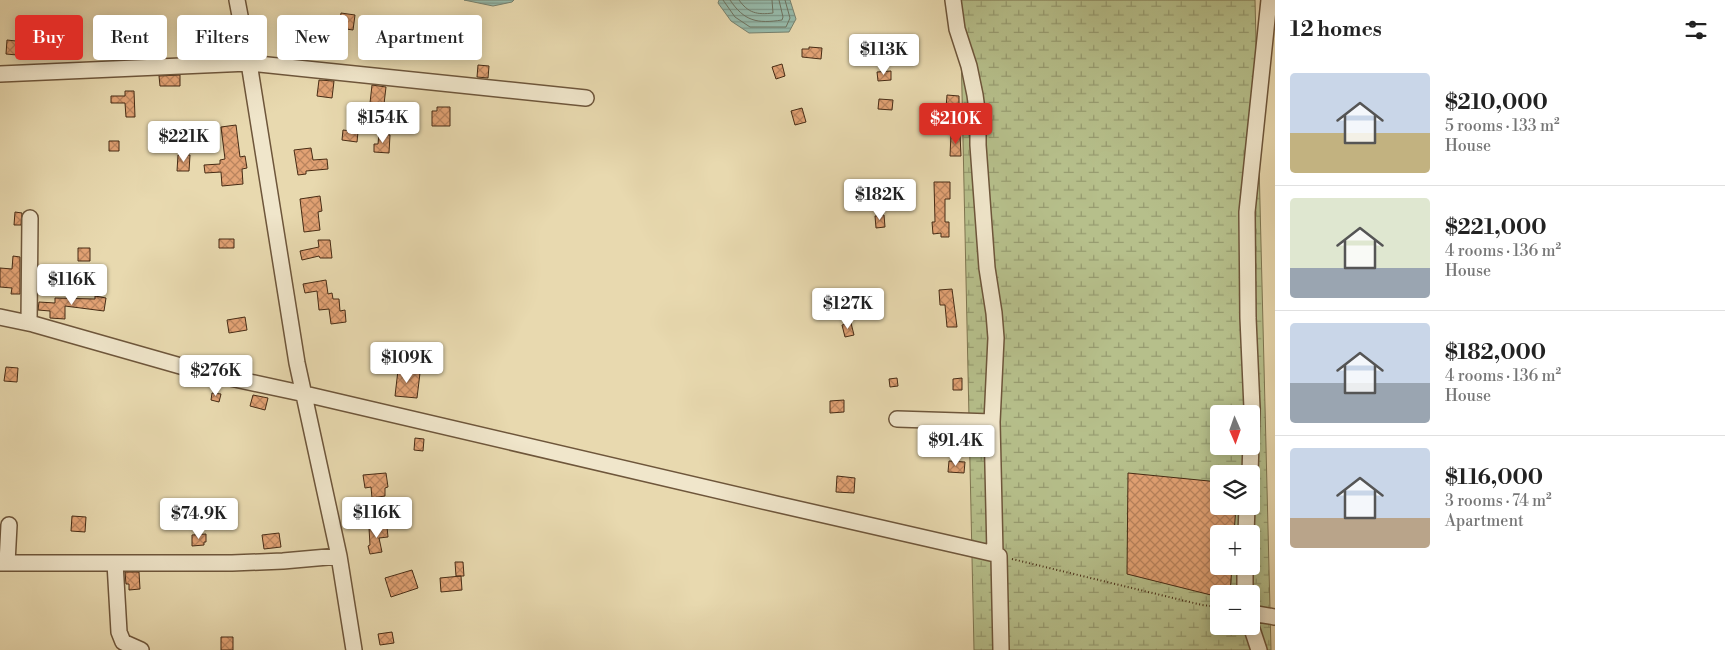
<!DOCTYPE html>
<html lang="en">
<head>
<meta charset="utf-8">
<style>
	:root { --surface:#fff; --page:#f2f2f2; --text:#222; --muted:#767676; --line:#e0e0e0; --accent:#d93025 }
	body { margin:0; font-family:"Libre Bodoni",serif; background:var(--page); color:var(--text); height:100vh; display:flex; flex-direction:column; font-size:19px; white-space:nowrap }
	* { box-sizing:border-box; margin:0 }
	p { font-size:16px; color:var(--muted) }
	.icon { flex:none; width:28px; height:28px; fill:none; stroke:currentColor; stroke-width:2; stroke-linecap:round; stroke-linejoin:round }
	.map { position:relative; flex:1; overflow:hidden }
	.drawer { display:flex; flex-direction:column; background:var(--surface); width:450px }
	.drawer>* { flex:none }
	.hud { position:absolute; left:15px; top:15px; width:475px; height:45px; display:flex; gap:10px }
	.needle { width:32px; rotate:178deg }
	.fabs { position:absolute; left:1210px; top:405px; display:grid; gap:10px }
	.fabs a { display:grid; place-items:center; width:50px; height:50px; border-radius:5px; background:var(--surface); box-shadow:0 2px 12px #0003; font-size:25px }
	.price { position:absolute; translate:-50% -42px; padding:0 11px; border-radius:5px; background:#fff; color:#222; font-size:16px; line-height:32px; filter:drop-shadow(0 1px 2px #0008) }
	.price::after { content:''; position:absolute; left:50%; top:30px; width:15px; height:11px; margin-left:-8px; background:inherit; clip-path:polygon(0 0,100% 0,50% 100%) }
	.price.current { background:var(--accent); color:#fff }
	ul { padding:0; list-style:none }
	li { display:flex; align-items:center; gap:15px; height:125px; padding:0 15px }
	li+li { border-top:1px solid var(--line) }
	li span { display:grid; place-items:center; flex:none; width:140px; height:100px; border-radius:5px; color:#555 }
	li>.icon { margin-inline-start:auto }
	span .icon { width:60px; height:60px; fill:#fffc; stroke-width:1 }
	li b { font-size:21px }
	h2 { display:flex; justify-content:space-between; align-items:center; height:60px; padding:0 15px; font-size:21px }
	.tag { padding:0 18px; border-radius:5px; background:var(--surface); box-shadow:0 2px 12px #0003; font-size:18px; line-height:45px }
	.tag.current { background:var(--accent); color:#fff }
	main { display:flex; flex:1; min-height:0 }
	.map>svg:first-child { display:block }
</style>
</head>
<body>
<main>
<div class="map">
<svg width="1275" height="650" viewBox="0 0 1275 650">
	<defs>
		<pattern id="wetland-marsh" width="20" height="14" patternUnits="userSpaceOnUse" patternTransform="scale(1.25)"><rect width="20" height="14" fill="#b6bf8b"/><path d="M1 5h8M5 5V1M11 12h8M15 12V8" fill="none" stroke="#969b70"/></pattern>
		<pattern id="water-rules" width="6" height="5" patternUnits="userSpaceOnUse" patternTransform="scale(1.25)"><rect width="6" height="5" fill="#97baaa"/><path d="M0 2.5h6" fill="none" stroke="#7d9789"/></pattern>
		<pattern id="building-cross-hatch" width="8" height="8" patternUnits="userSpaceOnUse" patternTransform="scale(1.25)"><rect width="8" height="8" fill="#e2a274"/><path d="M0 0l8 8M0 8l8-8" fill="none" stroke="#b9845e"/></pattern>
	</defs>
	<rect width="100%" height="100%" fill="#e8d9af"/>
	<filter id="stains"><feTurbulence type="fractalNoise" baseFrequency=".004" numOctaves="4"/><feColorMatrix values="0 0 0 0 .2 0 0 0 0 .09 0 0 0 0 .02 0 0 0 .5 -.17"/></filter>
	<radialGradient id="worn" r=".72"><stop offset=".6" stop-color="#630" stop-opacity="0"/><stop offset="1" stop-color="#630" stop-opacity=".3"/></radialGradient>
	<path fill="url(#wetland-marsh)" stroke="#7e7550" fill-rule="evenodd" d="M960,0H1255L1271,650H974ZM1219,414H1251V446H1219ZM1219,474H1251V506H1219ZM1219,534H1251V566H1219ZM1219,594H1251V626H1219Z"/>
	<path fill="url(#water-rules)" stroke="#77816e" d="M464,0H514L512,2L493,6Z
		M719,0H790L796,19L789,32L749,33L731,21L718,3Z"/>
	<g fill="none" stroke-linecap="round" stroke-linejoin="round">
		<path stroke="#6e725f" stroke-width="1" d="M723,0L735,17L750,27H786L790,18L785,0
			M730,0C744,21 757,24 782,20L783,17L779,0
			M739,0C748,13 757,15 773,13L772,0"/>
	</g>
	<path fill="url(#building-cross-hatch)" stroke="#462b14" d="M341,13L355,15L353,30L339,28Z
		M7,40L16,41L17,55L6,54Z
		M809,47L822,48L821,59L802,57V49H809Z
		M782,64L785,76L776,79L772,67Z
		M478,65L489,66L488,78L477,77Z
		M891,71V80L878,81L877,72Z
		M180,75V86H160L159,76Z
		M319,80L334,81L332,98L317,96Z
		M372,85L386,87L384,104L370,103Z
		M125,91H134L135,117H126L125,103H111V96H125Z
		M947,95L959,96V109L946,108Z
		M879,99L893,100L892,110L878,109Z
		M437,107H450V126H432V111H437Z
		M802,108L806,122L795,125L791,111Z
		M236,125L240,157L245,156L247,168L242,169L243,184L222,186L221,172L205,173L204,165L220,164V160L225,159L221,127Z
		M343,130L358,132L357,142L342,140Z
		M379,134L390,135L389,153L374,152V144H378Z
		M951,134H960L961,156H950Z
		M109,141H119V151H109Z
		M311,148L313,160L327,159L328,169L306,171V174L298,175L294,150Z
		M178,155H190L189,171H177Z
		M934,182H950V199H945V222H949V237H941V233L933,234L932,222H935Z
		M320,196L322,211L318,212L320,230L304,232L300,199Z
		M15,212L22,213L21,225H14Z
		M884,215L885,227L876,228L875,216Z
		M219,239H234V248H219Z
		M318,240H330L332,258H320L319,256L302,260L300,251L319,247Z
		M78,248H90V261H78Z
		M13,256L20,257V294H11L12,288L0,287V268L12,269Z
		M326,280L328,294L332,293L333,299H339L340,311L345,310L346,322L331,324L329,309L319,310L317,291L305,293L303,284Z
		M952,289L957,327H947L945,305H940L939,290Z
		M95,296L106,298L104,311L65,306V319L50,318V311L38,310L39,302L55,303V298L95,299Z
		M245,317L247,330L229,333L227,320Z
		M851,323L854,335L845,337L842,325Z
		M6,367L18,368L17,382L4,381Z
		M398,370L420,373L417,398L395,396Z
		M897,378L898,386L890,387L889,379Z
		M962,378V390H953V379Z
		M212,393L221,394L219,402L211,400Z
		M253,395L268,398L265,410L250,406Z
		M844,400V412L830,413V401Z
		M415,438L424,439L423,451L414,450Z
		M949,461L965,462L964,473L948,472Z
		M386,473L388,487L385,488V496L372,498L371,487L365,488L363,475Z
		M1128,473L1219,482V506H1236L1234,534H1219V566H1232L1230,594H1219V597L1127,574Z
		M837,476L855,478L854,493L836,492Z
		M72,516L86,517L85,532L71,531Z
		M387,527L388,537L379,538L382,552L370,554L368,546L370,545L369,528Z
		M279,533L281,547L264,549L262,535Z
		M206,534V542H204V545L192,546V535Z
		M455,562H463L464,576H456Z
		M412,570L418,588L391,597L385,578Z
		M125,572H139L140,589L129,590V584H126Z
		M461,576L462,590L441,592L440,578Z
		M392,632L394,643L380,645L378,634Z
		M221,637H233V650H221Z"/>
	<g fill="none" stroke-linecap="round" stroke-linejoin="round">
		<g stroke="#6e563b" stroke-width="18">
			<path id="minor" d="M237,0L249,63L297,363L339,556L354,650
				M953,0L957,29L969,66L975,95L978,117V145L987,268L994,313L996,338L992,422L995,554
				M0,74L249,63L586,98
				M0,317L33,324L198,371L305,394L776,504L995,554L999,556L1001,650
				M29,323L30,218
				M897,419L992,422
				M1250,474L1252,408L1248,318L1247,212L1269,0
				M1246,534L1247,506
				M0,563H115L119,632L123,642L141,650
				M7,563L9,525
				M115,563H232L283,561L339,556
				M1245,594V566
				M1251,613L1275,617
				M1251,626L1259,650"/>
		</g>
		<path stroke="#462b14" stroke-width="2" stroke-dasharray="1 2.5" stroke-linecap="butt" d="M1012,559L1202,605L1219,607"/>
		<use href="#minor" stroke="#f0e6cb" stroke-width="15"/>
	</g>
	<rect width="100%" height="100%" filter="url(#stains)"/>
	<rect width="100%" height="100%" fill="url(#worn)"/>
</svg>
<div class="fabs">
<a><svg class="needle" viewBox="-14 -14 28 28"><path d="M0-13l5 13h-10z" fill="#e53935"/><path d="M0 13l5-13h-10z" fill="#767676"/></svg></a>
<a><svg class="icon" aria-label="layers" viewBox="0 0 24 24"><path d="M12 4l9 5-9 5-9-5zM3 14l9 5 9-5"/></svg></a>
<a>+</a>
<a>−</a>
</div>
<b class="price" style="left:884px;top:76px">$113K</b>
<b class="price" style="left:383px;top:144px">$154K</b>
<b class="price current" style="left:956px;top:145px">$210K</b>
<b class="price" style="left:184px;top:163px">$221K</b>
<b class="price" style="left:880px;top:221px">$182K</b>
<b class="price" style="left:72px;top:306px">$116K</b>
<b class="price" style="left:848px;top:330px">$127K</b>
<b class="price" style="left:407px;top:384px">$109K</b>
<b class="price" style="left:216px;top:397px">$276K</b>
<b class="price" style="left:956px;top:467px">$91.4K</b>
<b class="price" style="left:377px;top:539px">$116K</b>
<b class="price" style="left:199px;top:540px">$74.9K</b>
<div class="hud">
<a class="tag current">Buy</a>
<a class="tag">Rent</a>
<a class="tag">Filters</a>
<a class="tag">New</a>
<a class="tag">Apartment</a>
</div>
</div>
<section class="drawer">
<h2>12 homes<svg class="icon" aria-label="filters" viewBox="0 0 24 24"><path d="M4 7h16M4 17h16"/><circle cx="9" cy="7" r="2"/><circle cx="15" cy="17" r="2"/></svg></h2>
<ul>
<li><span style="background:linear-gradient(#c9d6e8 60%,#c2b280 0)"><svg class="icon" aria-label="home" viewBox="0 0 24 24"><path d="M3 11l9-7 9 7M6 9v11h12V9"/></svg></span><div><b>$210,000</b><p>5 rooms · 133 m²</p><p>House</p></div></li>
<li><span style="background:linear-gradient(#dfe7d0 70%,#9aa5b1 0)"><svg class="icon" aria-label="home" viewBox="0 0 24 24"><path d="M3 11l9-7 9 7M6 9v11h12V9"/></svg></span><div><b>$221,000</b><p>4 rooms · 136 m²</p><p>House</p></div></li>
<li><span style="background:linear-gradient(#c9d6e8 60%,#9aa5b1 0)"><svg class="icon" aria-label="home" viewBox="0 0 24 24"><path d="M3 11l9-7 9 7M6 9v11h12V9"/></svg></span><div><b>$182,000</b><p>4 rooms · 136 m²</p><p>House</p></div></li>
<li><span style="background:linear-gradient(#c9d6e8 70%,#b9a48a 0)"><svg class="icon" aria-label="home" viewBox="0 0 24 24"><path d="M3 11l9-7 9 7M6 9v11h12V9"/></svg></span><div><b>$116,000</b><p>3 rooms · 74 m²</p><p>Apartment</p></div></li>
</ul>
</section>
</main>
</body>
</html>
